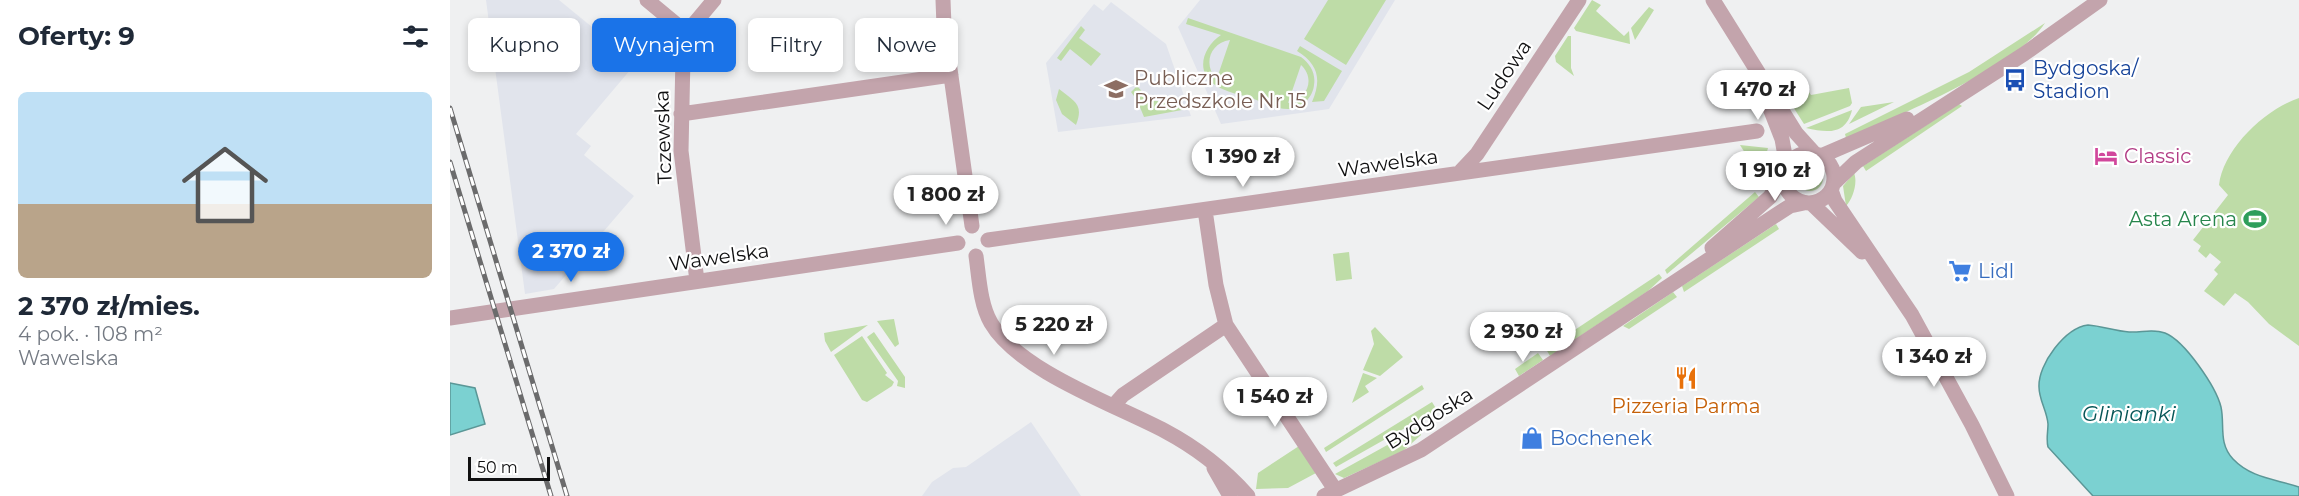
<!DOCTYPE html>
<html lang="pl">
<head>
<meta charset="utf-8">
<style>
	:root { --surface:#fff; --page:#f6f6f7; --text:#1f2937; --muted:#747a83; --line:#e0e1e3; --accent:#1a73e8 }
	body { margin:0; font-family:Montserrat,sans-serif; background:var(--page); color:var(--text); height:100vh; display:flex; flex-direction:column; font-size:22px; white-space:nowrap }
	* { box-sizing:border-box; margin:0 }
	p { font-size:20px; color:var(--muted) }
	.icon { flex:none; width:33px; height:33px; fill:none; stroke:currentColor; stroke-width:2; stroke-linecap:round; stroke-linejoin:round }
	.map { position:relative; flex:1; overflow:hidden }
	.panel { display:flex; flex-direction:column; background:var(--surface); width:450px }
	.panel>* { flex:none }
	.banner { position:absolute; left:18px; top:18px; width:570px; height:54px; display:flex; gap:12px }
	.scale { position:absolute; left:18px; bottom:15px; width:82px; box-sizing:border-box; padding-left:6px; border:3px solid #101011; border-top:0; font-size:16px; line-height:21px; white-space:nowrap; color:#101011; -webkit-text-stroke:4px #fff; paint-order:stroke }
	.price { position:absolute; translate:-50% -51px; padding:0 14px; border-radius:21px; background:#fff; color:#222; font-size:20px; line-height:39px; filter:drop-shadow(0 2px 3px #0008) }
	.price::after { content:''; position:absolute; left:50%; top:36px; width:18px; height:14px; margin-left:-9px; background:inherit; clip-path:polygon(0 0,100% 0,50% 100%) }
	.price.selected { background:var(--accent); color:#fff }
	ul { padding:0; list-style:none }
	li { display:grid; align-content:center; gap:12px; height:318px; padding:0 18px }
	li+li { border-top:2px solid var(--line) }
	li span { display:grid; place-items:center; height:186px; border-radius:9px; color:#555 }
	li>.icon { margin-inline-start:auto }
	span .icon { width:108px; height:108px; fill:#fffc; stroke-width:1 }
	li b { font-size:26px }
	h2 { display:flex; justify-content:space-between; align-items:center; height:72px; padding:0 18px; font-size:26px }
	.pill { padding:0 21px; border-radius:9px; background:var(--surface); box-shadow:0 3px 9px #0003; font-size:21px; line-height:54px }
	.pill.selected { background:var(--accent); color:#fff }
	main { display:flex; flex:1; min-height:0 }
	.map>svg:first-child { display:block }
</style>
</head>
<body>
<main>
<section class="panel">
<h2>Oferty: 9<svg class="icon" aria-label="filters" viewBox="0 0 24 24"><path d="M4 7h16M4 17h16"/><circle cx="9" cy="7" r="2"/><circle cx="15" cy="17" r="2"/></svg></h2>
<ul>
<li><span style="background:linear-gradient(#bfe0f5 60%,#b9a48a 0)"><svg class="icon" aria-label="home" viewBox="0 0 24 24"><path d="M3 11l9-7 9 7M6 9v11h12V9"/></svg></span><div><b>2 370 zł/mies.</b><p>4 pok. · 108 m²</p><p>Wawelska</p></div></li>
</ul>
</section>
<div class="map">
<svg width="1849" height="496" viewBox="0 0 1849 496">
	<rect width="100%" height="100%" fill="#eff0f1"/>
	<path fill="#e1e4ec" d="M36,0H109L153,36L181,69L126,134L141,146L134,155L184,196L104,289L75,294Z
		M750,0H945L879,109L771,124L728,27Z
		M661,2L716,44L741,116L608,132L596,63L644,4L653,11Z
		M581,422L631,496H472L482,482L503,468L516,467Z"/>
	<path fill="#bedca7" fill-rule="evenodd" d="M878,0H936L896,65L854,39Z
		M1142,0L1151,5L1146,11L1174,36L1179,31L1180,44L1126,31L1124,28Z
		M1199,7L1204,10L1185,40L1181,28Z
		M738,18L851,57C860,64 866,73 864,85C863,97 852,108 840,109C828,110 815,103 804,99C792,95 775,92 765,85C744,71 754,46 771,35L736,24ZM780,40L767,78L766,79C753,64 760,43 780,40ZM851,65C866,79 857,100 838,103Z
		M1595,23C1567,67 1446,117 1396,138L1395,134L1519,72Z
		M631,26L635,30L629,38L651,54L641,66L620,49L611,61L607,58Z
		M1118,36H1121V68L1124,76L1106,62L1105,56Z
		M850,46L892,71L874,101L862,102C872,79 868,64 847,51Z
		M687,86L700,100L720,103L724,107L730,104L732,110L694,117L687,100L681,92Z
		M1399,88L1402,103L1400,106L1354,124L1340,102L1359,92L1361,95Z
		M609,89C625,102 634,104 626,125L612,114L606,100Z
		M1849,98V346L1819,324L1798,302L1785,293L1774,306L1754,291L1768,274L1764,270L1771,262L1760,253L1756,258L1748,251L1751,246L1743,240L1778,195L1769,185C1773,149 1815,109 1849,98Z
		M1444,102L1399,124L1411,107Z
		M1509,104L1512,106L1416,171L1413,166Z
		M1402,110C1396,135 1378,133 1356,128Z
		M1290,145L1318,148L1310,177Z
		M1347 178a13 13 0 1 1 26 0a13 13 0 1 1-26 0Z
		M1404,173C1408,182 1403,199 1396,206L1393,186Z
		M1305,192L1309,197L1217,274L1215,270Z
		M1326,224L1329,229L1234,292L1232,286Z
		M899,252L902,279L886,281L883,254Z
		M1209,274L1212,278L1198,291L1100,356L1096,349Z
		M1223,292L1227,297L1179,329L1173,326Z
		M444,319L449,344L445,347L427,321Z
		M418,325L381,352L375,341L374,333Z
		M925,327L953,357L930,376L913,370L924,344L921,331Z
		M424,332L455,377V388L447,386L448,381L417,337Z
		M412,336L437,373L435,375L444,382L442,386L417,402L412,400L384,355Z
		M1088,353L1093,360L1069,376L1065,369Z
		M913,373L927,378L915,386L919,392L902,403Z
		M972,385L974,389L876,452L874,448Z
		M982,402L987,410L886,467L883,463Z
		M968,428L971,435L953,451L894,478L885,474Z
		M849,446L866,473L838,488L806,489L808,473Z"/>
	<path fill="#7bd1d1" stroke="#5b9797" stroke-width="1.5" d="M1638,325C1652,326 1665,331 1679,332C1691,333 1702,328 1715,333C1735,341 1766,387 1771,407C1775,425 1768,443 1783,459C1801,478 1825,479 1849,487V496H1643L1598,447C1596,439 1598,432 1598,424C1597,411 1589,400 1589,387C1588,364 1615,328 1638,325Z
		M0,383L25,388L35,424L0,435Z"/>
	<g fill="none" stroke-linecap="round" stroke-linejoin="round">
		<path stroke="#c3a4ac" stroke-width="15" d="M197,0L238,34
			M493,0L494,26L522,226
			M1263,0L1346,133L1365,154
			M1316,98L1332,139L1337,167
			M231,114L501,75
			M1334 178a25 25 0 1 1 50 0a25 25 0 1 1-50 0Z
			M1371,156L1457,119
			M1011,171L1027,154L1129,0
			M1384,183L1406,162L1574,54L1650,0
			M1381,190L1385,201L1462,315L1522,425L1557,496
			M1361,203L1412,252
			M755,210L766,285L776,325L886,491
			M538,240L1307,131
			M1262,248L1320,197L1334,174
			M526,256C529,277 530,304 541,323C569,371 666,405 715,431C747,448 774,469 798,496
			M247,281L231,151L233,56L243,25L264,0
			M0,318L508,243
			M664,405L673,395L776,325
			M764,468L780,496
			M874,496L971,450L1326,215L1340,206L1354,203"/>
		<g stroke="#6b6b6c" stroke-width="5">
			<path id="rail" d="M0,108L117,496
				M0,162L101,496"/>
		</g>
		<use href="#rail" stroke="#fff" stroke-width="3" stroke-dasharray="9" stroke-linecap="butt"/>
	</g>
	<defs>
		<g id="bus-bare" transform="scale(1.8)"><path d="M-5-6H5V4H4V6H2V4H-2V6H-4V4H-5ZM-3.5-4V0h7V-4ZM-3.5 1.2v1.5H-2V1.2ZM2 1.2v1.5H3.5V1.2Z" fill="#1a4fb4" stroke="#fff" stroke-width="2.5" paint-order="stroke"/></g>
		<g id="school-bare" transform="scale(1.8)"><path d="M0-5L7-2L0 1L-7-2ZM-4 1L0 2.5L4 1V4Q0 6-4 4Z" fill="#8d6e63" stroke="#fff" stroke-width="2.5" paint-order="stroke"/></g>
		<g id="hotel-bare" transform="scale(1.8)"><path d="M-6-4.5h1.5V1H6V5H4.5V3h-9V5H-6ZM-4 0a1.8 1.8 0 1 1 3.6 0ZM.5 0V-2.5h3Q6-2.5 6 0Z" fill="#d1479c" stroke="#fff" stroke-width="2.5" paint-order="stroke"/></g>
		<g id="stadium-bare" transform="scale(1.8)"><path d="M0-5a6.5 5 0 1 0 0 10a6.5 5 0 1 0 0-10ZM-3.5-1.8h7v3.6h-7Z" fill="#2e9e5b" stroke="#fff" stroke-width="2.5" paint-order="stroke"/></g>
		<g id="supermarket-bare" transform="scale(1.8)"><path d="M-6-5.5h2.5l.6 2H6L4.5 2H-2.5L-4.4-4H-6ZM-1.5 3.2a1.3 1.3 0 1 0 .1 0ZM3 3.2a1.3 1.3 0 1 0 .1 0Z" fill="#3f7fe0" stroke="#fff" stroke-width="2.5" paint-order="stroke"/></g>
		<g id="restaurant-bare" transform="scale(1.8)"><path d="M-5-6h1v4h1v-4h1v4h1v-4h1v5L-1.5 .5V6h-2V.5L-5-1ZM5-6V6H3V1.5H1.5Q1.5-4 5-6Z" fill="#e8710a" stroke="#fff" stroke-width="2.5" paint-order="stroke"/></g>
		<g id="shop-bare" transform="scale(1.8)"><path d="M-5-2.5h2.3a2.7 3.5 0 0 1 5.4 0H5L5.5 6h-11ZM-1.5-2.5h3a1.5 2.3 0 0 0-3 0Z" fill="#3f7fe0" stroke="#fff" stroke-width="2.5" paint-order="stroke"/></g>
	</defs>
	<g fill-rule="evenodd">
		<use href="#bus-bare" x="1565" y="80"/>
		<use href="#school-bare" x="666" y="89"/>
		<use href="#hotel-bare" x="1656" y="156"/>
		<use href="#stadium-bare" x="1805" y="219"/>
		<use href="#supermarket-bare" x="1510" y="271"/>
		<use href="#restaurant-bare" x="1236" y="378"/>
		<use href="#shop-bare" x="1082" y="438"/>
	</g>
	<g text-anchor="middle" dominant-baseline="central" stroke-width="4.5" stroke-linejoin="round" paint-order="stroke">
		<g font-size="20" fill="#164399" stroke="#fff" text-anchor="start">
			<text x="1583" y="68">Bydgoska/<tspan x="1583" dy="23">Stadion</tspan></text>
		</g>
		<g font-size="20" fill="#101011" stroke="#fff">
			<text transform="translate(1054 75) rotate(-56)">Ludowa</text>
			<text transform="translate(213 137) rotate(-92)">Tczewska</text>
			<text transform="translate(938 163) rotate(-8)">Wawelska</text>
			<text transform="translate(269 257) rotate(-8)">Wawelska</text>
			<text transform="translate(979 418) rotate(-32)">Bydgoska</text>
		</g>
		<g font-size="20" fill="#785e54" stroke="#fff" text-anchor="start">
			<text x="684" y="78">Publiczne<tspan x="684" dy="23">Przedszkole Nr 15</tspan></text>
		</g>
		<g font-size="20" fill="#b23c85" stroke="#fff" text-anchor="start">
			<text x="1674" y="156">Classic</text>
		</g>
		<g font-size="20" fill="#27864d" stroke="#fff" text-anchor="end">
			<text x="1787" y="219">Asta Arena</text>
		</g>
		<g font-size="20" fill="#366cbe" stroke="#fff" text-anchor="start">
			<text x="1528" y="271">Lidl</text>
			<text x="1100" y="438">Bochenek</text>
		</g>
		<g font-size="20" fill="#c56008" stroke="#fff">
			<text x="1236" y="406">Pizzeria Parma</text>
		</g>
		<g font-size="21" font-style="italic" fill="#065657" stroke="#fff">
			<text x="1679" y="413">Glinianki</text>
		</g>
	</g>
</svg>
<div class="scale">50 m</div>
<b class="price" style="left:1308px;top:121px">1 470 zł</b>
<b class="price" style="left:793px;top:188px">1 390 zł</b>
<b class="price" style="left:1325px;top:202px">1 910 zł</b>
<b class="price" style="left:496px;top:226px">1 800 zł</b>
<b class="price selected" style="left:121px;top:283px">2 370 zł</b>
<b class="price" style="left:604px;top:356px">5 220 zł</b>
<b class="price" style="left:1073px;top:363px">2 930 zł</b>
<b class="price" style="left:1484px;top:388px">1 340 zł</b>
<b class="price" style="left:825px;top:428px">1 540 zł</b>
<div class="banner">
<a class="pill">Kupno</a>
<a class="pill selected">Wynajem</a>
<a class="pill">Filtry</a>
<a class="pill">Nowe</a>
</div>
</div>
</main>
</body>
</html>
